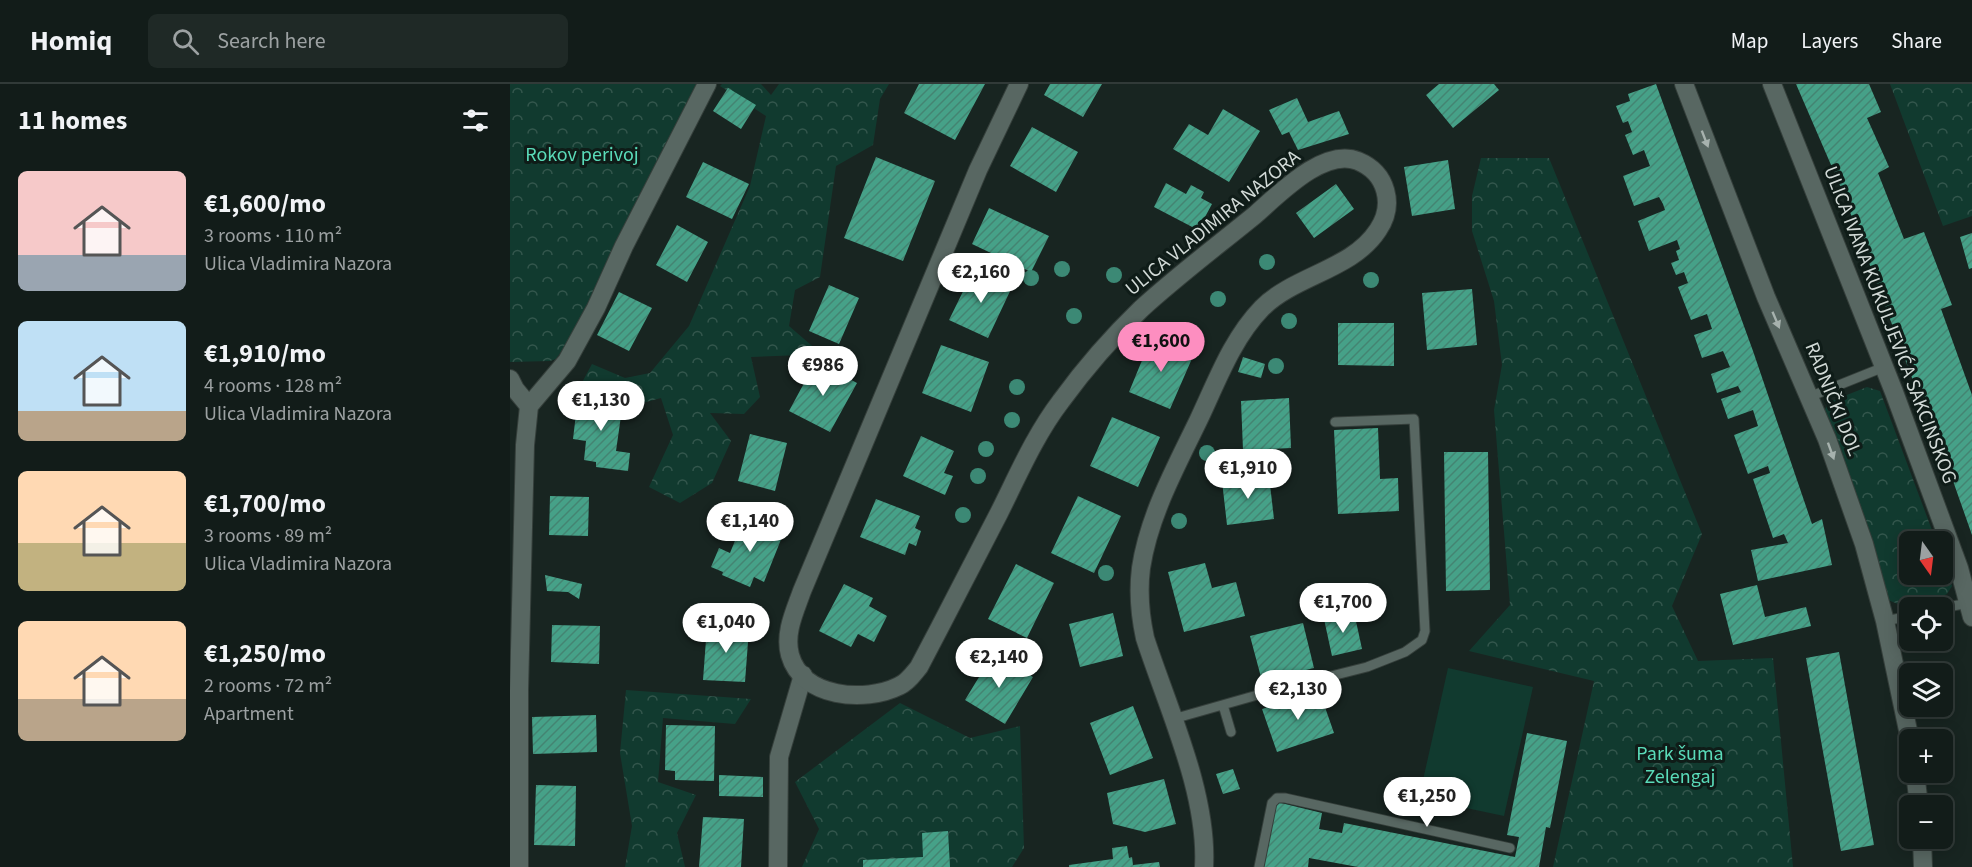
<!DOCTYPE html>
<html lang="en">
<head>
<meta charset="utf-8">
<style>
	:root { --surface:#121c19; --page:#1f2926; --text:#f1f3f6; --muted:#9ca1a2; --line:#313a38; --accent:#fd8ec0 }
	body { margin:0; font-family:"Source Sans 3",sans-serif; background:var(--page); color:var(--text); height:100vh; display:flex; flex-direction:column; font-size:22px; white-space:nowrap }
	* { box-sizing:border-box; margin:0 }
	p { font-size:20px; color:var(--muted) }
	.icon { flex:none; width:33px; height:33px; fill:none; stroke:currentColor; stroke-width:2; stroke-linecap:round; stroke-linejoin:round }
	.map { position:relative; flex:1; overflow:hidden }
	.side { display:flex; flex-direction:column; background:var(--surface); width:510px }
	.side>* { flex:none }
	.needle { width:39px; rotate:166deg }
	.controls { position:absolute; left:1389px; top:447px; display:grid; gap:12px }
	.controls a { display:grid; place-items:center; width:54px; height:54px; border-radius:9px; background:var(--surface); box-shadow:0 3px 15px #0003,0 0 0 2px var(--line); font-size:30px }
	.price { position:absolute; translate:-50% -51px; padding:0 14px; border-radius:21px; background:#fff; color:#222; font-size:20px; line-height:39px; filter:drop-shadow(0 2px 3px #0008) }
	.price::after { content:''; position:absolute; left:50%; top:36px; width:18px; height:14px; margin-left:-9px; background:inherit; clip-path:polygon(0 0,100% 0,50% 100%) }
	.price.on { background:var(--accent); color:#111 }
	ul { padding:0; list-style:none }
	li { display:flex; align-items:center; gap:18px; height:150px; padding:0 18px }
	li span { display:grid; place-items:center; flex:none; width:168px; height:120px; border-radius:9px; color:#555 }
	li>.icon { margin-inline-start:auto }
	span .icon { width:72px; height:72px; fill:#fffc; stroke-width:1 }
	li b { font-size:26px }
	h2 { display:flex; justify-content:space-between; align-items:center; height:72px; padding:0 18px; font-size:26px }
	header { display:flex; align-items:center; gap:36px; box-sizing:border-box; height:84px; padding:0 30px; background:var(--surface); border-bottom:2px solid var(--line) }
	header strong { font-size:28px }
	nav { display:flex; gap:33px; margin-inline-start:auto; font-size:21px }
	.search { width:420px; height:54px; background:var(--page); display:flex; align-items:center; gap:15px; box-sizing:border-box; padding:0 21px; border-radius:9px; color:var(--muted); font-size:22px }
	main { display:flex; flex:1; min-height:0 }
	.map>svg:first-child { display:block }
</style>
</head>
<body>
<header>
<strong>Homiq</strong>
<div class="search"><svg class="icon" aria-label="search" viewBox="0 0 24 24"><circle cx="10" cy="10" r="6"/><path d="M15 15l6 6"/></svg>Search here</div>
<nav><a>Map</a><a>Layers</a><a>Share</a></nav>
</header>
<main>
<section class="side">
<h2>11 homes<svg class="icon" aria-label="filters" viewBox="0 0 24 24"><path d="M4 7h16M4 17h16"/><circle cx="9" cy="7" r="2"/><circle cx="15" cy="17" r="2"/></svg></h2>
<ul>
<li><span style="background:linear-gradient(#f6c9c9 70%,#9aa5b1 0)"><svg class="icon" aria-label="home" viewBox="0 0 24 24"><path d="M3 11l9-7 9 7M6 9v11h12V9"/></svg></span><div><b>€1,600/mo</b><p>3 rooms · 110 m²</p><p>Ulica Vladimira Nazora</p></div></li>
<li><span style="background:linear-gradient(#bfe0f5 75%,#b9a48a 0)"><svg class="icon" aria-label="home" viewBox="0 0 24 24"><path d="M3 11l9-7 9 7M6 9v11h12V9"/></svg></span><div><b>€1,910/mo</b><p>4 rooms · 128 m²</p><p>Ulica Vladimira Nazora</p></div></li>
<li><span style="background:linear-gradient(#ffd9b3 60%,#c2b280 0)"><svg class="icon" aria-label="home" viewBox="0 0 24 24"><path d="M3 11l9-7 9 7M6 9v11h12V9"/></svg></span><div><b>€1,700/mo</b><p>3 rooms · 89 m²</p><p>Ulica Vladimira Nazora</p></div></li>
<li><span style="background:linear-gradient(#ffd9b3 65%,#b9a48a 0)"><svg class="icon" aria-label="home" viewBox="0 0 24 24"><path d="M3 11l9-7 9 7M6 9v11h12V9"/></svg></span><div><b>€1,250/mo</b><p>2 rooms · 72 m²</p><p>Apartment</p></div></li>
</ul>
</section>
<div class="map">
<svg width="1462" height="783" viewBox="0 0 1462 783">
	<defs>
		<pattern id="forest-crowns" width="20" height="18" patternUnits="userSpaceOnUse" patternTransform="scale(1.5)"><rect width="20" height="18" fill="#113a2f"/><path d="M2 6a3 3 0 1 1 6 0M12 15a3 3 0 1 1 6 0" fill="none" stroke="#33564c"/></pattern>
		<pattern id="building-hatch" width="6" height="6" patternUnits="userSpaceOnUse" patternTransform="scale(1.5)"><rect width="6" height="6" fill="#46a188"/><path d="M-1 1l2-2M0 6l6-6M5 7l2-2" fill="none" stroke="#448472"/></pattern>
	</defs>
	<rect width="100%" height="100%" fill="#182521"/>
	<path fill="url(#forest-crowns)" d="M0,0H186L62,252L46,275L40,277L0,278Z
		M212,0H251L261,11L269,0H379L370,15L363,61L326,82L310,193L285,206L279,242L308,267L292,271L241,273L250,313L234,330L200,329L221,357L202,399L170,419L139,403L163,351L151,314L106,326L69,304L82,280L115,294L140,289L179,242L240,102L256,32L210,2Z
		M1380,0H1462V132L1433,142Z
		M971,74H1039L1192,450L1162,522L1188,577L1263,574L1283,783H1043L1084,597L959,567L1000,521L984,326L992,281L984,217L962,147V112Z
		M1357,303L1370,307L1426,457L1400,458V490H1432L1433,475L1442,502L1437,510L1420,518L1393,522L1378,516L1313,329L1319,318Z
		M116,606L241,615L225,640L153,634L148,698L186,711L167,749L175,783H115L122,742L110,669Z
		M390,619L460,654L510,642L514,764L502,783H292L309,745L285,698Z"/>
	<path fill="#113a2f" d="M938,584L1023,603L994,732L909,714Z"/>
	<path fill="url(#building-hatch)" d="M409,0H475L445,56L394,29Z
		M540,0H592L573,33L534,11Z
		M929,0H984L989,6L943,44L916,11Z
		M1146,0L1243,267L1302,440L1312,435L1322,481L1248,497L1241,466L1278,459L1274,450L1263,454L1243,395L1260,389L1258,382L1238,390L1224,351L1248,342L1243,326L1218,335L1211,315L1231,308L1228,302L1207,309L1201,290L1220,283L1213,267L1192,274L1184,251L1202,245L1197,230L1181,236L1168,203L1178,199L1174,188L1166,191L1161,179L1169,176L1166,167L1170,165L1167,156L1139,167L1128,137L1155,126L1153,120L1149,113L1124,122L1113,92L1140,82L1134,66L1123,71L1115,51L1122,48L1118,37L1113,39L1106,22L1120,17L1118,10Z
		M1286,0H1359L1371,28L1357,34L1379,83L1368,89L1394,155L1414,148L1442,221L1431,225L1462,311V451L1430,360L1405,302L1331,104Z
		M218,4L246,21L231,45L203,27Z
		M787,14L798,38L829,27L839,50L788,66L779,48L772,51L759,26Z
		M713,25L750,47L719,98L663,65L679,40L698,51Z
		M522,43L568,68L546,108L500,82Z
		M366,73L425,97L393,177L334,154Z
		M938,76L945,125L902,132L894,83Z
		M193,78L239,100L222,135L176,113Z
		M656,99L676,110L681,101L694,108L691,114L702,120L688,146L644,123Z
		M826,100L844,125L804,154L786,129Z
		M479,124L539,152L521,188L462,160Z
		M167,141L198,158L177,198L146,181Z
		M1462,149V184L1459,185L1450,153Z
		M464,185L502,203L478,254L439,236Z
		M319,201L349,214L329,260L299,247Z
		M962,205L967,261L917,266L912,209Z
		M109,208L142,224L119,267L87,251Z
		M828,239H884V282L828,281Z
		M642,252L684,270L660,325L619,308Z
		M431,261L479,278L461,328L412,309Z
		M733,273L755,280L751,294L728,288Z
		M306,277L347,299L320,348L279,327Z
		M68,313L113,318L106,367L120,369L118,387L86,383V378L74,376L76,357L63,355Z
		M779,314L781,364L733,366L731,317Z
		M602,333L650,353L628,403L580,382Z
		M868,344L870,395L888,394L889,427L828,430L824,346Z
		M240,350L277,359L265,407L228,397Z
		M411,352L444,367L434,389L443,392L435,411L393,392Z
		M934,368H978L980,506L936,507Z
		M759,392L764,435L717,441L712,397Z
		M40,412L79,413L78,452L39,451Z
		M568,412L611,432L584,489L541,469Z
		M366,415L410,432L405,444L411,447L406,462L399,459L395,471L350,453Z
		M235,432L274,448L254,498L244,493L240,503L212,491L213,488L201,483L209,464L220,469Z
		M695,479L702,504L726,498L735,532L674,548L658,488Z
		M506,480L544,499L517,554L478,535Z
		M35,491L72,500L69,515L58,508L37,507Z
		M334,500L363,514L359,522L377,532L364,558L348,550L341,563L309,547Z
		M1247,501L1255,533L1296,523L1301,542L1223,561L1210,510Z
		M844,528L852,565L822,572L814,535Z
		M603,529L613,572L570,583L559,540Z
		M793,539L804,584L752,597L740,552Z
		M42,541L90,542L89,580L41,578Z
		M197,542L239,545L235,598L193,596Z
		M1329,568L1364,761L1331,767L1296,574Z
		M483,570L523,593L495,640L455,616Z
		M809,606L824,649L767,668L752,625Z
		M623,622L643,674L600,691L580,639Z
		M86,631L87,668L23,670L22,633Z
		M156,641L205,642L204,697L165,696V687L155,686Z
		M1017,649L1057,657L1040,744L1036,743L1029,783H848L799,774L798,783H753L767,718L812,729L809,745L832,749L834,739L1005,773L1009,753L997,751Z
		M723,685L730,705L713,710L706,690Z
		M209,691L253,693V713L209,712Z
		M654,695L666,740L635,748L603,740L597,709Z
		M26,701L66,702L65,762L24,761Z
		M193,733L234,735L231,783H189Z
		M438,747L440,783H353V776L413,773L412,749Z
		M617,762L619,774L622,773L623,781L649,778L650,783H559V781L603,775L602,764Z"/>
	<g fill="none" stroke-linecap="round" stroke-linejoin="round">
		<g stroke="#353f3b" stroke-width="11">
			<path id="service" d="M1299,313L1374,283
				M1432,524L1459,519
				M1375,537L1400,532
				M713,621L721,648
				M663,635L758,608L857,583L895,568L912,556L915,547L904,335L825,338
				M749,783L762,719L767,714H775L1000,764"/>
		</g>
		<g stroke="#353f3b" stroke-width="20">
			<path id="minor" d="M1174,0L1256,213L1317,355L1354,460L1375,537L1400,656
				M0,295L5,305L19,322
				M1405,688L1409,722
				M1412,754L1413,783
				M9,783V607L15,361L19,322L57,277L86,224L114,162L197,0
				M268,783L269,673L293,591"/>
		</g>
		<g stroke="#353f3b" stroke-width="20">
			<path id="tertiary" d="M509,0L468,86L292,507C285,527 274,549 280,571C292,614 355,619 389,602C398,598 403,590 409,583C436,532 462,481 489,429C508,391 525,351 551,317C575,284 602,253 631,225C667,192 707,162 745,131C769,110 814,63 848,77C877,89 885,121 868,146C842,186 785,191 752,224C722,255 707,297 689,335C666,383 639,431 631,484C628,508 630,531 635,554C658,625 698,709 694,783
				M1262,0L1384,308L1449,484L1462,533"/>
		</g>
		<use href="#service" stroke="#586762" stroke-width="9"/>
		<use href="#minor" stroke="#586762" stroke-width="18"/>
		<use href="#tertiary" stroke="#586762" stroke-width="18"/>
	</g>
	<g fill="#3c8975">
		<circle cx="757" cy="178" r="8"/>
		<circle cx="552" cy="185" r="8"/>
		<circle cx="604" cy="191" r="8"/>
		<circle cx="521" cy="194" r="8"/>
		<circle cx="861" cy="196" r="8"/>
		<circle cx="708" cy="215" r="8"/>
		<circle cx="564" cy="232" r="8"/>
		<circle cx="779" cy="237" r="8"/>
		<circle cx="766" cy="282" r="8"/>
		<circle cx="507" cy="303" r="8"/>
		<circle cx="502" cy="336" r="8"/>
		<circle cx="476" cy="365" r="8"/>
		<circle cx="697" cy="369" r="8"/>
		<circle cx="468" cy="392" r="8"/>
		<circle cx="453" cy="431" r="8"/>
		<circle cx="669" cy="437" r="8"/>
		<circle cx="596" cy="489" r="8"/>
	</g>
	<defs><path id="oneway-solid" d="M-6-.8H1V-3.2L6.5 0L1 3.2V.8H-6Z" transform="scale(1.5)"/></defs>
	<g fill="#a7b2ae">
		<use href="#oneway-solid" transform="translate(1195 55) rotate(69)"/>
		<use href="#oneway-solid" transform="translate(1266 236) rotate(67)"/>
		<use href="#oneway-solid" transform="translate(1321 367) rotate(70)"/>
	</g>
	<g text-anchor="middle" dominant-baseline="central" stroke-width="6" stroke-linejoin="round" paint-order="stroke">
		<g font-size="20" fill="#5adbb9" stroke="#0f1c18">
			<text x="72" y="71">Rokov perivoj</text>
			<text x="1170" y="670">Park šuma<tspan x="1170" dy="23">Zelengaj</tspan></text>
		</g>
		<g font-size="20" fill="#d2dad7" stroke="#0f1c18">
			<text transform="translate(703 139) rotate(-39)">ULICA VLADIMIRA NAZORA</text>
			<text transform="translate(1380 241) rotate(69)">ULICA IVANA KUKULJEVIĆA SAKCINSKOG</text>
			<text transform="translate(1323 315) rotate(68)">RADNIČKI DOL</text>
		</g>
	</g>
</svg>
<div class="controls">
<a><svg class="needle" viewBox="-14 -14 28 28"><path d="M0-13l5 13h-10z" fill="#e53935"/><path d="M0 13l5-13h-10z" fill="#9ca1a2"/></svg></a>
<a><svg class="icon" aria-label="locate" viewBox="0 0 24 24"><circle cx="12" cy="12" r="6"/><path d="M12 2v4M12 18v4M2 12h4M18 12h4"/></svg></a>
<a><svg class="icon" aria-label="layers" viewBox="0 0 24 24"><path d="M12 4l9 5-9 5-9-5zM3 14l9 5 9-5"/></svg></a>
<a>+</a>
<a>−</a>
</div>
<b class="price" style="left:471px;top:220px">€2,160</b>
<b class="price on" style="left:651px;top:289px">€1,600</b>
<b class="price" style="left:313px;top:313px">€986</b>
<b class="price" style="left:91px;top:348px">€1,130</b>
<b class="price" style="left:738px;top:416px">€1,910</b>
<b class="price" style="left:240px;top:469px">€1,140</b>
<b class="price" style="left:833px;top:550px">€1,700</b>
<b class="price" style="left:216px;top:570px">€1,040</b>
<b class="price" style="left:489px;top:605px">€2,140</b>
<b class="price" style="left:788px;top:637px">€2,130</b>
<b class="price" style="left:917px;top:744px">€1,250</b>
</div>
</main>
</body>
</html>
